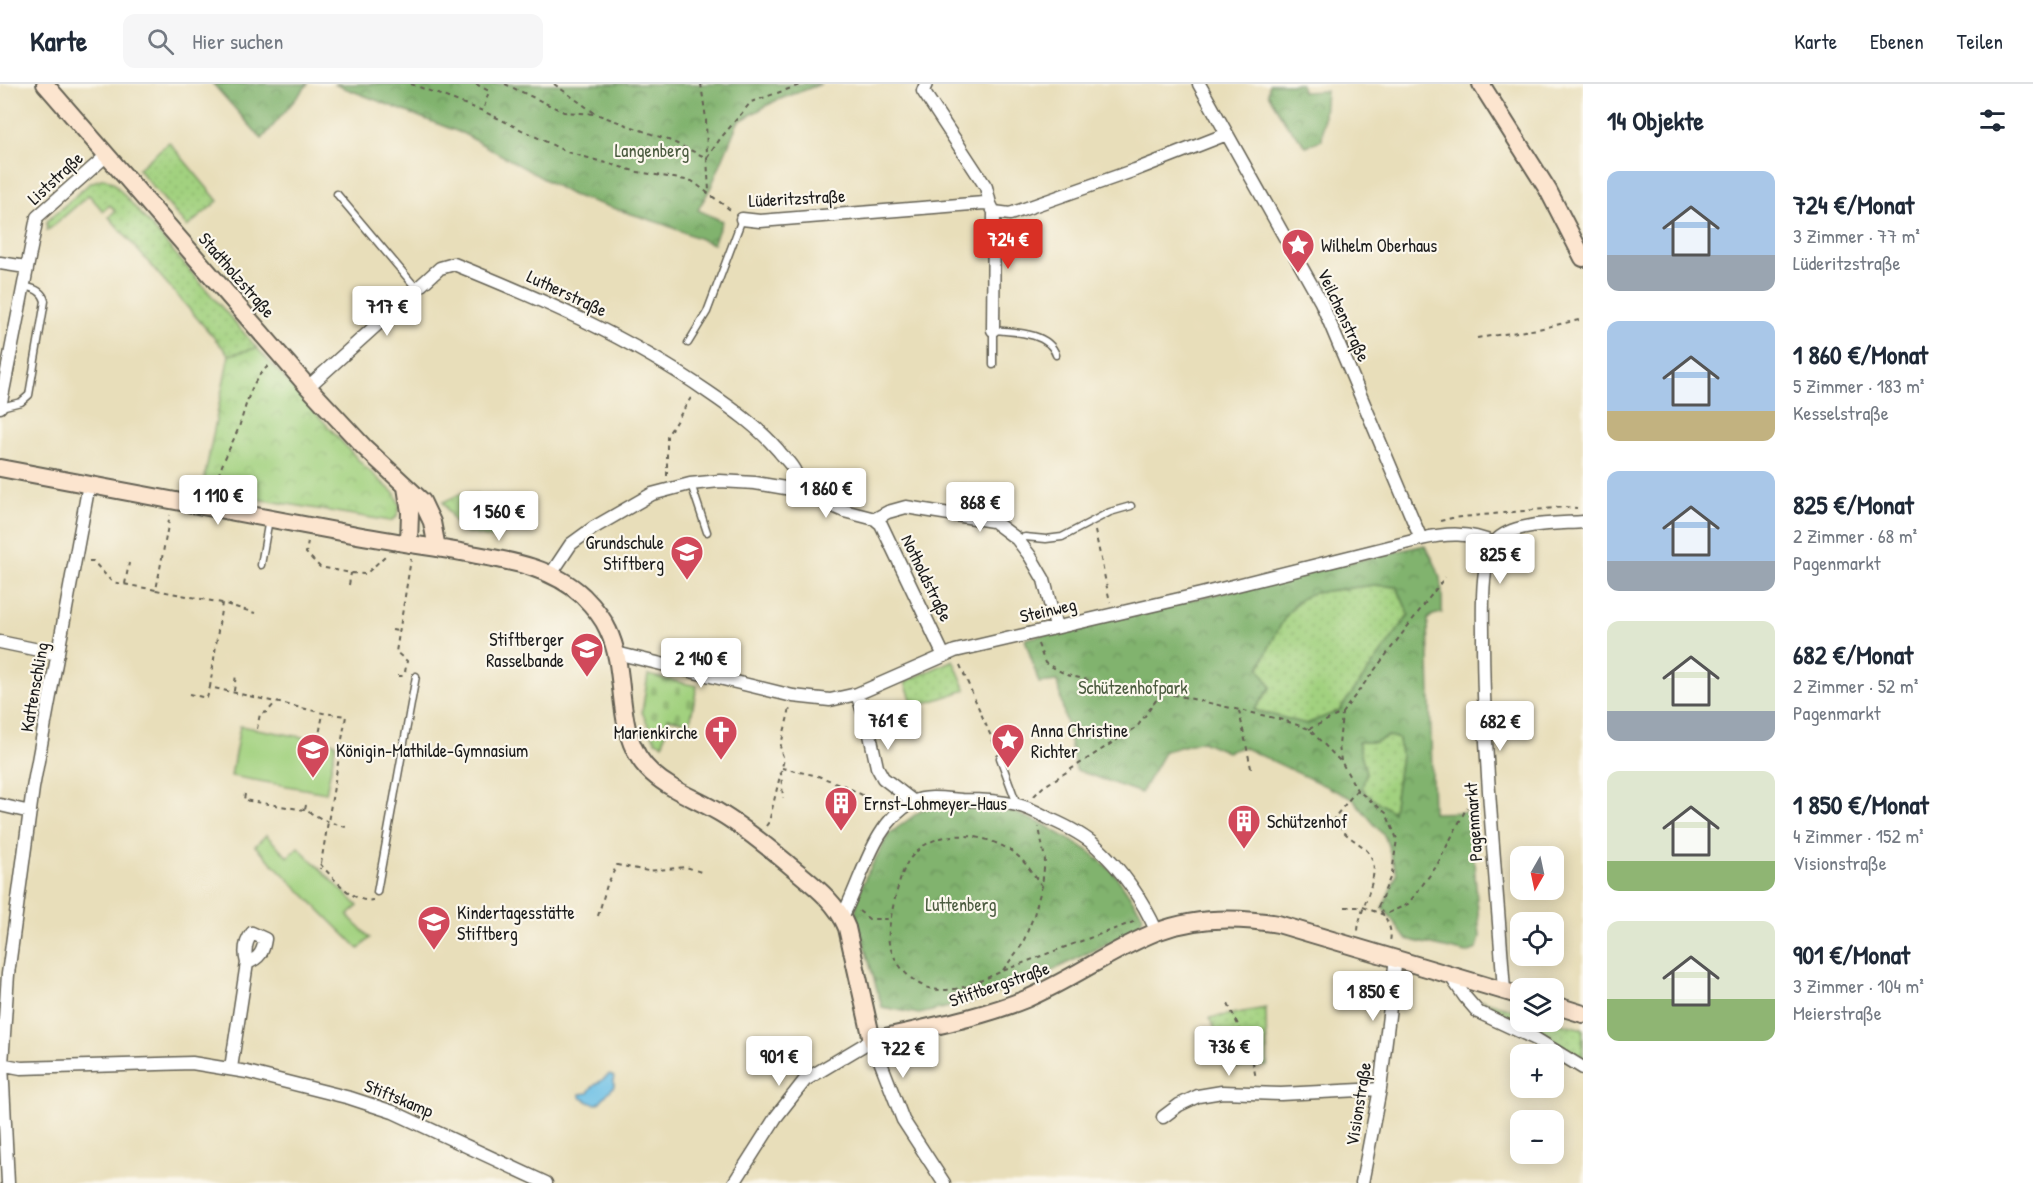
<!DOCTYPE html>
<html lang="de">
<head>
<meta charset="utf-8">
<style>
	:root { --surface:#fff; --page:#f6f6f7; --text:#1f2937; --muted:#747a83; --line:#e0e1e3; --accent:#d93025 }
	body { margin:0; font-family:"Patrick Hand",sans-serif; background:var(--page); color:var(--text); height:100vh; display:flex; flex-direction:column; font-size:22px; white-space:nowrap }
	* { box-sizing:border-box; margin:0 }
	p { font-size:20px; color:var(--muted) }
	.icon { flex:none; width:33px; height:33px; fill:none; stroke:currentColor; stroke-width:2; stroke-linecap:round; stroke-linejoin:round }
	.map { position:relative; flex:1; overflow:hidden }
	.side { display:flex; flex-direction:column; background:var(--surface); width:450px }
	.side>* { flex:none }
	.needle { width:39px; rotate:189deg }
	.buttons { position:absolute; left:1510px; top:762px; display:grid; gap:12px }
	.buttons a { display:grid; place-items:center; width:54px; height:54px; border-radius:12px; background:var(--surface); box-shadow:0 3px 15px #0003; font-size:30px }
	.price { position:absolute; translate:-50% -51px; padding:0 14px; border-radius:6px; background:#fff; color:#222; font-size:20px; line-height:39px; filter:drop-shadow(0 2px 3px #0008) }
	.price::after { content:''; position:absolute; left:50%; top:36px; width:18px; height:14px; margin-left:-9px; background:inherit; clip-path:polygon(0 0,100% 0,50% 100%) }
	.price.active { background:var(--accent); color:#fff }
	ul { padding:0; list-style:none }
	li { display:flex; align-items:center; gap:18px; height:150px; padding:0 24px }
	li span { display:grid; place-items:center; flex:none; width:168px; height:120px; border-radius:12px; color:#555 }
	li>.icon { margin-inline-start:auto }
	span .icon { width:72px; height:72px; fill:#fffc; stroke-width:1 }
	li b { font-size:26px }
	h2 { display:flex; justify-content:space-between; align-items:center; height:72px; padding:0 24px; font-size:26px }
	header { display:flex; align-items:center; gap:36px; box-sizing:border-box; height:84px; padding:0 30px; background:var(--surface); border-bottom:2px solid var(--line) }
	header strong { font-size:28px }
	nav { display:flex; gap:33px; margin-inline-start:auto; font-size:21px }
	.search { width:420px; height:54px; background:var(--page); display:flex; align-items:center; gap:15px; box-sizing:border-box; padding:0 21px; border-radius:12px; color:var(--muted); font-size:22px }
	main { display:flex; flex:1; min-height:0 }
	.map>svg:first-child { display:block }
</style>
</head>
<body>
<header>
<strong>Karte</strong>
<div class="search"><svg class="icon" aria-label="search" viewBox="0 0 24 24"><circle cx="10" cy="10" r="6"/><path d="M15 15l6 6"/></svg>Hier suchen</div>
<nav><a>Karte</a><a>Ebenen</a><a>Teilen</a></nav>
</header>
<main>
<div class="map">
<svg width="1583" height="1099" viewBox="0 0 1583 1099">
	<defs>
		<pattern id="grass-dots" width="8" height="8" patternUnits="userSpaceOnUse" patternTransform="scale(1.5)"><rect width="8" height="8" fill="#a2d17f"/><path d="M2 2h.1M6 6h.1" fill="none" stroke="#8bb36d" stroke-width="1.8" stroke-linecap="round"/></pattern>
		<pattern id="forest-crowns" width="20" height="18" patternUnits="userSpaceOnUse" patternTransform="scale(1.5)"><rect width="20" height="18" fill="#81b36e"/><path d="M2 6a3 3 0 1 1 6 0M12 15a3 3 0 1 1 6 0" fill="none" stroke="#69915a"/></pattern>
		<pattern id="cemetery-stones" width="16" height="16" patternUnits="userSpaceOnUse" patternTransform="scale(1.5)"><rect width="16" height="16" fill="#a2d17f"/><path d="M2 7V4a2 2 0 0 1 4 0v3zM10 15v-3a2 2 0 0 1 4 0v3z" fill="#8bb36d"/></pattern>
		<pattern id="park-crowns" width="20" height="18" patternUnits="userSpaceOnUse" patternTransform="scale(1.5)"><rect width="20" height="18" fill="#a2d17f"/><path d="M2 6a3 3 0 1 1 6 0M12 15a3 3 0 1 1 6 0" fill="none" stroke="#8bb36d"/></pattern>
	</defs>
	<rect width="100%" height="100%" fill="#fbf7ec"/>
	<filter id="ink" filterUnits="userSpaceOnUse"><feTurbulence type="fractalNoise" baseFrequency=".0167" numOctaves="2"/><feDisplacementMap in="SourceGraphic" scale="12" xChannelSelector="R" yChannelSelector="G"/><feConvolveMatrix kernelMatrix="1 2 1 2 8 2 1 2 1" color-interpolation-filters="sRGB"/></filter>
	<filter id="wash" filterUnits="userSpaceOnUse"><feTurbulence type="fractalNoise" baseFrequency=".008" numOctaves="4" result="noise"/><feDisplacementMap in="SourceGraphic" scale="24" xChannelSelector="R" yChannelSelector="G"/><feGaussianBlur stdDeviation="1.35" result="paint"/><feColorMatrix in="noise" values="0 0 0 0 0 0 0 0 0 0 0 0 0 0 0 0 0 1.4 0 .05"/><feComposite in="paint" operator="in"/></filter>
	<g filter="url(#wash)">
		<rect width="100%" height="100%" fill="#e8deba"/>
		<path fill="url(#grass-dots)" stroke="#5f764e" stroke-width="1.5" d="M169,58L218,117L187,143L138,85Z
			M104,94L113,98L257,264L229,271L109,133L115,127L110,121L103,127L89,111L47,147V137L90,99Z
			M462,409L492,413L497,455L460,447L443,418Z
			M1374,501L1397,503L1409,531L1339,627L1307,640L1254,626L1271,603L1259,585C1269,564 1286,520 1308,511C1322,506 1357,504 1374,501Z
			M953,576L966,606L914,623L905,598Z
			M1389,652L1399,655L1401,671L1393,729L1366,710L1362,704L1366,689L1358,658H1375Z
			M1481,916L1521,928V938L1554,937L1583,945V975Z
			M1266,924L1267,982L1237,984L1209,934Z"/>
		<path fill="url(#forest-crowns)" stroke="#4e6845" stroke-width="1.5" fill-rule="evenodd" d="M213,0H308L262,55Z
			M334,0H821L775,17L738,38L711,103L698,126L722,137L713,160L663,140L572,111L464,50Z
			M1269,0H1301L1302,8L1326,7L1322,56L1306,62L1287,41L1268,10Z
			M1424,461C1441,485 1443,501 1442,529L1433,531L1428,535L1433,729L1470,728L1480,853L1477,865L1467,869L1406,855L1383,823L1397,790L1385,753L1353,715L1243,663L1227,668L1202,657L1165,667L1141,709L1076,686L1057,597L1039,599L1025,555ZM1374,501L1397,503L1409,531L1339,627L1306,640L1254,626L1271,603L1259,584C1270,564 1286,520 1308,511C1322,506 1357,504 1374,501ZM1389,652L1399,655L1401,671L1393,728L1366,710L1362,704L1366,689L1358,658H1375Z
			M963,723L1013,728L1043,740L1089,767L1114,789L1143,831L1139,844L1047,889L979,916L919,930L882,923L855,829L858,813L866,792L889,750L923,725Z"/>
		<path fill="url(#cemetery-stones)" stroke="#5f764e" stroke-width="1.5" d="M648,591L697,602L690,639L668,634L663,660L655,657L642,628Z"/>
		<path fill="url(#park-crowns)" stroke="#5f764e" stroke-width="1.5" d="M257,264L363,381L395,410L400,422L396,434L390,437L202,406L229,271Z"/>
		<path fill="#a2d17f" stroke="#5f764e" stroke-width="1.5" d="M240,642L336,659L326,709L231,692Z
			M266,751L288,773L298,763L358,822L348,832L370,854L359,865L255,762Z"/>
		<path fill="#68bee5" stroke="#426d80" stroke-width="1.5" d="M610,990L614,993V1002L598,1020L591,1019L580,1013V1010L588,1009L591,1004Z"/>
	</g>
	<g filter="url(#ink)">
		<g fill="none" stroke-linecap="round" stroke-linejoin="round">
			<g stroke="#636053" stroke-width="9">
				<path id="lane" d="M337,110L417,205
					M688,259L707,228L742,135
					M993,281V246C1014,248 1049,248 1056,271
					M1,323L21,318L29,311L45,217C42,206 34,205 24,202
					M691,400L707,448
					M1017,455L1025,453L1046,455L1062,453L1110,428L1131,422
					M261,481L269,435
					M1000,674L1017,720
					M377,808L416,592"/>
			</g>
			<g stroke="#636053" stroke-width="15">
				<path id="street" d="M926,0L923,7L986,103L990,120
					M1199,0L1321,218L1421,455
					M742,135L760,137L984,119L990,120L994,128L1010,130L1135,86L1227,50
					M0,179L26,183
					M993,246L994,128
					M308,303L440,184L454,180C543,216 629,253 708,308C733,325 758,343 778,366C783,373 792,380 795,388C797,393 797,401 797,406
					M0,323L37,133L107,71
					M875,435L881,440L944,572
					M551,490L571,460L593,444L652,410L690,400L720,397L755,399L797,406L844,427L875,435L888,428L906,423L993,437L1017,455L1030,472L1044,496L1056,543
					M0,558L58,570
					M616,569L793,612L830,616L857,610L955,567L1201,510L1421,455C1447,449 1469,448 1494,459
					M857,610L869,646L877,683L883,694L914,718
					M0,721L30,728
					M842,833C862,797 873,738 913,718C927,711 947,715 962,716C980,716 1000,717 1017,721C1028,723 1040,730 1050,735C1066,742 1084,751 1097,763C1122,786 1143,817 1157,848
					M1450,891L1465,913L1478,928L1536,955L1583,984
					M1504,907C1496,788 1483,670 1483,551C1483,527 1480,476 1496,457C1512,438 1559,440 1583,438
					M0,980L21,984L192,979L247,988L350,1014L393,1028L546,1099
					M231,984L247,879C244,868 245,858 252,849L265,855C263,868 260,874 247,879
					M1163,1033L1179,1021L1198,1012L1222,1008L1281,1010L1380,1005
					M8,1099L2,980L8,890L33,704L89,400
					M734,1099L776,1033L805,996L872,956L903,1036L944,1099
					M1362,1099L1380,1005L1396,874"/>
			</g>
			<g stroke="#636053" stroke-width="20">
				<path id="secondary" d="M45,0L308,303L364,363L422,417L432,438L437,464
					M1481,0L1548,106L1583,174
					M0,384C117,405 234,429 352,450C388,457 425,462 461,468C503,476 550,481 583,512C592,521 603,534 608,546C630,591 611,652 652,689C672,707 697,715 720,729C744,743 765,761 787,779C809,798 836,816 847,844L872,956C923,944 977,935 1026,915C1071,896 1111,866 1156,848C1195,833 1237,833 1278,840L1521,912
					M406,403L410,428L409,460
					M1554,921L1583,930"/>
			</g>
			<path stroke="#636053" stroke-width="2" stroke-dasharray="4.5 4.5" stroke-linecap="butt" d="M411,0L483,27L567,68L638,88L692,97L733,128
				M476,0L489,7L483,27
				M505,0L564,28L595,30
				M554,0L596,30L671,57L707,74L709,107
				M701,0L706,35L707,72
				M707,74L720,55L751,18L803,0
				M1477,254L1538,245L1583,235
				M667,392V352L692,312
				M214,409C218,385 230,365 239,343C246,323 251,293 270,281
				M1440,437L1452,434L1565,423L1577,424
				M1095,447L1110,518
				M308,458L306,469L320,483L351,489L366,490L386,471
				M89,477H93L112,498L156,506L170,431
				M125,500L129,479
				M349,501L351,489
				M156,506L222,519L255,529
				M222,519L210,603L323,629L346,632L320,785
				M392,546L399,547
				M1038,560L1045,579L1067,591L1109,601L1162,608L1283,636L1309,645L1342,679L1357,706L1386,729L1397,755L1392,789L1378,823C1386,833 1393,845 1390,857
				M960,581L996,664
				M405,588L407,577L396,568L411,475
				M398,592H407
				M234,607L236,590
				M189,610L207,614L210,603
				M1239,627L1251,684
				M257,645L260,630L267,628L276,618
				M1309,645L1342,629L1445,493
				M318,656L323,630
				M1341,677L1339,662L1342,629
				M782,684L818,692L845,702L885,723
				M779,690L781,689L783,714
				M1357,706L1334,734C1338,739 1341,745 1345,749C1354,758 1367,762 1372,775C1380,794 1358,827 1358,848
				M245,710L244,716L305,726
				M1034,712L1043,703L1137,643L1162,608
				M306,721L305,726L328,738L346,743
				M766,742L769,738L784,675L780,665L790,624
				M320,780C333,793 353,820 373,816
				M1042,802C1032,789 1023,773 1008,765C977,747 932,744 909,776C900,787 886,845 889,859C895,883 917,907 943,906C967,906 986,893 1008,885C1050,868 1093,853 1136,837
				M1345,823H1363L1384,831L1408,820L1436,783L1467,723
				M859,827L869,835H892
				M598,832L607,801L617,781L648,787L686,783L701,788
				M1003,886L1022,861L1034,831L1042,802L1045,776L1039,743
				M1228,920L1251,968L1256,995"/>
			<use href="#lane" stroke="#fff" stroke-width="6"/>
			<use href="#street" stroke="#fff" stroke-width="12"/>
			<use href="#secondary" stroke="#fce5cf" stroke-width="16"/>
		</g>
	</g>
	<defs>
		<g id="sight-pin" transform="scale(1.725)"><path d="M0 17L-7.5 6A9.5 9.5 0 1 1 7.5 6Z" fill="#d1495b" stroke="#fbf7ec"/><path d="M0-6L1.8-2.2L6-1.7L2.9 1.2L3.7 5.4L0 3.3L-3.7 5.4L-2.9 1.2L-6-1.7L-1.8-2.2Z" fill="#fff"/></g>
		<g id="school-pin" transform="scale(1.725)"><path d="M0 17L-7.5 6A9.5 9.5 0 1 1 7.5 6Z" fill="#d1495b" stroke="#fbf7ec"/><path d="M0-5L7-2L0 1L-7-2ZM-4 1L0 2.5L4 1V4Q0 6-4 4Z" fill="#fff"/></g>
		<g id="church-pin" transform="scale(1.725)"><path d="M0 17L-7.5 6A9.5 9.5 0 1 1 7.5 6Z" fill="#d1495b" stroke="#fbf7ec"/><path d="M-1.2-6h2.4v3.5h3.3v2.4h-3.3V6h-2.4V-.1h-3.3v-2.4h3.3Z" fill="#fff"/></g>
		<g id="building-pin" transform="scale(1.725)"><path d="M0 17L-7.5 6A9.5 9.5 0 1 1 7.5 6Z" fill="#d1495b" stroke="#fbf7ec"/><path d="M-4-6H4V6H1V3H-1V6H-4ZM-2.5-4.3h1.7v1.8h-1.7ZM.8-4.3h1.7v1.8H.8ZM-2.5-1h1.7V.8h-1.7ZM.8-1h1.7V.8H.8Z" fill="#fff"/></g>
	</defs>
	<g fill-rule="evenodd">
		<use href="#sight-pin" x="1298" y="161"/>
		<use href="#school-pin" x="687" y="468"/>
		<use href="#school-pin" x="587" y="565"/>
		<use href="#church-pin" x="721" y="648"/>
		<use href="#sight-pin" x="1008" y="656"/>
		<use href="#school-pin" x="313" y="666"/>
		<use href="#building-pin" x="841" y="719"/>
		<use href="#building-pin" x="1244" y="737"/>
		<use href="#school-pin" x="434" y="838"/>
	</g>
	<g text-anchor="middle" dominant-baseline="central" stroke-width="4.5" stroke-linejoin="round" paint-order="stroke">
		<g font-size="18" fill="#4b5b3f" stroke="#fbf7ec">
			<text x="652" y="66">Langenberg</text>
			<text x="1133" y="603">Schützenhofpark</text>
			<text x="961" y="820">Luttenberg</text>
		</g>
		<g font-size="18" fill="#1c1c1c" stroke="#fbf7ec">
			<text transform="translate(55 94) rotate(-43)">Liststraße</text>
			<text transform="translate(797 114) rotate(-3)">Lüderitzstraße</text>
			<text transform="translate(237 191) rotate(49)">Stadtholzstraße</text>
			<text transform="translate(567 209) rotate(25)">Lutherstraße</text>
			<text transform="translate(1344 231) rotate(65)">Veilchenstraße</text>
			<text transform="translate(927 494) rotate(64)">Notholdstraße</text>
			<text transform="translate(1048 526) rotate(-13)">Steinweg</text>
			<text transform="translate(34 603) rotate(-80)">Kattenschling</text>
			<text transform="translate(1473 738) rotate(-94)">Pagenmarkt</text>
			<text transform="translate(999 900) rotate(-19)">Stiftbergstraße</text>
			<text transform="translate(399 1014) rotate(22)">Stiftskamp</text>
			<text transform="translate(1358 1020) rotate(-81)">Visionstraße</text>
		</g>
		<g font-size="18" fill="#1c1c1c" stroke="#fbf7ec" text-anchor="start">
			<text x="1321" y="161">Wilhelm Oberhaus</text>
			<text x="664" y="458" text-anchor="end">Grundschule<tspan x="664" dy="21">Stiftberg</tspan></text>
			<text x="564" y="555" text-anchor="end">Stiftberger<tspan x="564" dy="21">Rasselbande</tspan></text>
			<text x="1031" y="646">Anna Christine<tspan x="1031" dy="21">Richter</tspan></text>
			<text x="698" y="648" text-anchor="end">Marienkirche</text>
			<text x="336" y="666">Königin-Mathilde-Gymnasium</text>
			<text x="864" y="719">Ernst-Lohmeyer-Haus</text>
			<text x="1267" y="737">Schützenhof</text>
			<text x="457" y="828">Kindertagesstätte<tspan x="457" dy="21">Stiftberg</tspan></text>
		</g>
	</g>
</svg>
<div class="buttons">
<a><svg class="needle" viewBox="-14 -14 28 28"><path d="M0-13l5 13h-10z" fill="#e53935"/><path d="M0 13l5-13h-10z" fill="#747a83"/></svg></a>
<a><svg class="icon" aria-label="locate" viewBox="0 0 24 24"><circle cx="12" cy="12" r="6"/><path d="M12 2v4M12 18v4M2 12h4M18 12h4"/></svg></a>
<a><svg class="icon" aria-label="layers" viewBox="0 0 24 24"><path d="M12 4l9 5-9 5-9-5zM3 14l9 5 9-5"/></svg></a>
<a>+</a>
<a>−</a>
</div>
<b class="price active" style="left:1008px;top:186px">724 €</b>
<b class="price" style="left:387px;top:253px">717 €</b>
<b class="price" style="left:826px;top:435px">1 860 €</b>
<b class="price" style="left:218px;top:442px">1 110 €</b>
<b class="price" style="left:980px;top:449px">868 €</b>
<b class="price" style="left:499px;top:458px">1 560 €</b>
<b class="price" style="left:1500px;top:501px">825 €</b>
<b class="price" style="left:701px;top:605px">2 140 €</b>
<b class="price" style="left:888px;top:667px">761 €</b>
<b class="price" style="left:1500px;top:668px">682 €</b>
<b class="price" style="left:1373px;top:938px">1 850 €</b>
<b class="price" style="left:1229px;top:993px">736 €</b>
<b class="price" style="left:903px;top:995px">722 €</b>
<b class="price" style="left:779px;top:1003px">901 €</b>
</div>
<section class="side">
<h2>14 Objekte<svg class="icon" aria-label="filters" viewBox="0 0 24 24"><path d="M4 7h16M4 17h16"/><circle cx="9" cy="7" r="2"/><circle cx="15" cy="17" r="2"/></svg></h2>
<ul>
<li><span style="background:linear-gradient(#a9c7e8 70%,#9aa5b1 0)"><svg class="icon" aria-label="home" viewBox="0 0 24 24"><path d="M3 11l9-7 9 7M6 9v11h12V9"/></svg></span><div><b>724 €/Monat</b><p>3 Zimmer · 77 m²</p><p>Lüderitzstraße</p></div></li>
<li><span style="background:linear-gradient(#a9c7e8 75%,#c2b280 0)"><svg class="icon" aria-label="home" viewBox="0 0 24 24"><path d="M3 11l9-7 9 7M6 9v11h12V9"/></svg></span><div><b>1 860 €/Monat</b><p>5 Zimmer · 183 m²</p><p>Kesselstraße</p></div></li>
<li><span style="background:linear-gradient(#a9c7e8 75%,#9aa5b1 0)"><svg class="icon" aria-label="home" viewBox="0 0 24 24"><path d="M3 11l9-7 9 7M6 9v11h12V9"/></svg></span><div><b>825 €/Monat</b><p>2 Zimmer · 68 m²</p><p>Pagenmarkt</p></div></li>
<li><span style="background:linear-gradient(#dfe7d0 75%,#9aa5b1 0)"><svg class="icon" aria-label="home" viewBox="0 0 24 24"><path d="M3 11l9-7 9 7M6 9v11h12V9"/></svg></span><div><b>682 €/Monat</b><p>2 Zimmer · 52 m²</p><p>Pagenmarkt</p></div></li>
<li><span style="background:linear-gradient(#dfe7d0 75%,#8fb573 0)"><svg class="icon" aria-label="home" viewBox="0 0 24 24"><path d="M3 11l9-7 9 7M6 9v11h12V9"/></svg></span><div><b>1 850 €/Monat</b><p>4 Zimmer · 152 m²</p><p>Visionstraße</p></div></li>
<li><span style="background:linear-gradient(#dfe7d0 65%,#8fb573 0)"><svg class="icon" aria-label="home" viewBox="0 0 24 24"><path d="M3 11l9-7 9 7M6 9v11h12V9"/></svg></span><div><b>901 €/Monat</b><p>3 Zimmer · 104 m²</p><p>Meierstraße</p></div></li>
</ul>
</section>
</main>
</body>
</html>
